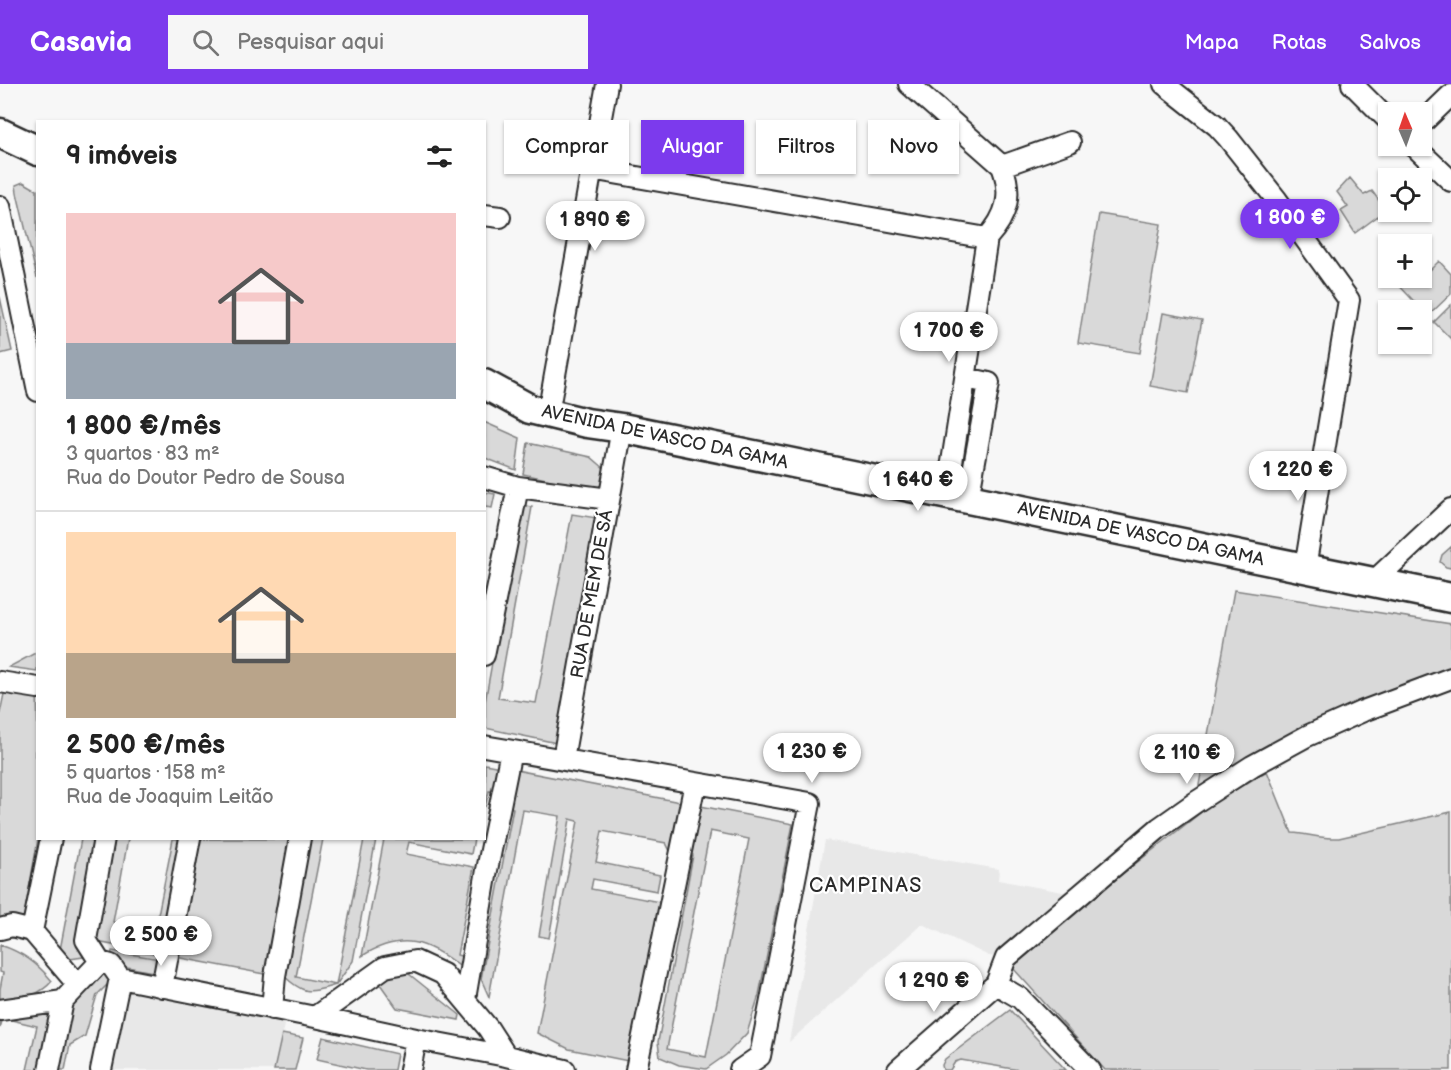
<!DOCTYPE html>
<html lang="pt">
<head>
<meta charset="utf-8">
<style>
	:root { --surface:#fff; --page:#f6f6f6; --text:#222; --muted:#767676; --line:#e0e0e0; --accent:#7c3aed }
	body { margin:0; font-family:"Balsamiq Sans",sans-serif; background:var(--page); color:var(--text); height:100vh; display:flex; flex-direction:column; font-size:22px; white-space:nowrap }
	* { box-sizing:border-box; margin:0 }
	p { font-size:20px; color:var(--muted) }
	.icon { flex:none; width:33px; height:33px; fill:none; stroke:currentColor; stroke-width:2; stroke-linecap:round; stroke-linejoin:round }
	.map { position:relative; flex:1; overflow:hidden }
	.panel { position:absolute; left:36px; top:36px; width:450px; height:720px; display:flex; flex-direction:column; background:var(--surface); border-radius:0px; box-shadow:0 2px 4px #0004 }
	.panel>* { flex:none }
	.top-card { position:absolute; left:504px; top:36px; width:570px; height:54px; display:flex; gap:12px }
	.needle { width:39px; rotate:358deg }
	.tools { position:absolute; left:1378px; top:18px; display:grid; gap:12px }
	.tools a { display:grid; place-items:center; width:54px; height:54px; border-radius:0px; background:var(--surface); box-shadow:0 2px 4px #0004; font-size:30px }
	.price { position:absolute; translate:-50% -51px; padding:0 14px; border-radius:21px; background:#fff; color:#222; font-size:20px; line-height:39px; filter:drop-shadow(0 2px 3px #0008) }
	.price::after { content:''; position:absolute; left:50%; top:36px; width:18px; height:14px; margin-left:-9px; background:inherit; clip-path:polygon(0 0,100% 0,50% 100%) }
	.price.active { background:var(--accent); color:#fff }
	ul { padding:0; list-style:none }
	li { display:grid; align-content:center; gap:12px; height:318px; padding:0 30px }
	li+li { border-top:2px solid var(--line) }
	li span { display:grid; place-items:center; height:186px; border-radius:0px; color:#555 }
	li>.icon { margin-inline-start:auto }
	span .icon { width:108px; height:108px; fill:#fffc; stroke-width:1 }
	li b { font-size:26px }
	h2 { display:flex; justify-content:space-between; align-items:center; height:72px; padding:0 30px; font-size:26px }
	.chip { padding:0 21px; border-radius:0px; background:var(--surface); box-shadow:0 2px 4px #0004; font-size:21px; line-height:54px }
	.chip.active { background:var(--accent); color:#fff }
	header { display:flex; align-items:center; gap:36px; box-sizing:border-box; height:84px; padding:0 30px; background:var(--accent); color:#fff }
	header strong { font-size:28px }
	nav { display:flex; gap:33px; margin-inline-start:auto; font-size:21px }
	.search { width:420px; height:54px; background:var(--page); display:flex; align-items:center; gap:15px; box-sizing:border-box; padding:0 21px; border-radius:0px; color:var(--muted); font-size:22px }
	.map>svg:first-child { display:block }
</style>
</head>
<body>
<header>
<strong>Casavia</strong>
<div class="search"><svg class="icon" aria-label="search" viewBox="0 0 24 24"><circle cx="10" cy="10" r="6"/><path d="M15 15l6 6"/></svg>Pesquisar aqui</div>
<nav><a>Mapa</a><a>Rotas</a><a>Salvos</a></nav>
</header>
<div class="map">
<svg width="1451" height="986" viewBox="0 0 1451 986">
	<rect width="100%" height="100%" fill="#f7f7f7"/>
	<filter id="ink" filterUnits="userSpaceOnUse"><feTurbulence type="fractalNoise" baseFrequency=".0167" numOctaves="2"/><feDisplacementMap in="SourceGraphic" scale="12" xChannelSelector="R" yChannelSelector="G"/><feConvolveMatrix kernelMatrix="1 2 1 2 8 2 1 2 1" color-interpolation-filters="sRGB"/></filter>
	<g filter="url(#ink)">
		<path fill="#e8e8e8" d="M825,756L999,785L998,796L1079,811L1006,874L989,872L922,840L789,958Z
			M120,894L287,927L274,986H101Z"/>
		<path fill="#d9d9d9" stroke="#828282" stroke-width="1.5" fill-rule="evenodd" d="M1350,94L1364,111L1372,107L1386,126L1355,149L1341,127L1348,123L1337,108Z
			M23,98L37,106V194L17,109L16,101Z
			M1099,130L1161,140L1140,269L1078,259Z
			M1439,177L1451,190V210L1428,232L1392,194H1413L1412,195L1417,199Z
			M0,213L12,267L0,270Z
			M1451,221V255L1434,238Z
			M1163,229L1202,236L1188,309L1150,302Z
			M484,338L520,354L516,386L485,374Z
			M528,359L591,373L605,385V401L596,406L523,390Z
			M484,408L495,410L492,424L485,423Z
			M520,421L532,423L498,614L536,619L572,430L597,434L557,659L485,644V618Z
			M1451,463V484L1446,483L1440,478L1442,471Z
			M1234,506L1451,540V584L1385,609L1197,712Z
			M37,568V587L9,583Z
			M0,598L37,604L38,656L35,672L38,673V755L22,844L0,845V629L4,610L0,609Z
			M485,680L793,740L759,911L747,949L726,971L706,985L679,981L660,973L658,958L693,771L670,767L666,759L602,747L596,778L660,791L657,807L593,795L591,805L660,818L631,963L638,979L569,965L537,949L578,737L570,735L549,854L539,852L560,732L523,726L489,913L481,895L513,724L507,723L509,711L489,707L485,723ZM710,747L749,755L706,973L667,965Z
			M1267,687L1292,749C1308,750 1323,755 1339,754L1451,728V986H1105L1012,883L1011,877L1213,719Z
			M81,755H104L99,836L115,755H128L113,838L155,846L173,755H300L275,892L86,856L83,873L70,875L60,866Z
			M309,755H323L296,893L336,901L364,755H376L353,877L336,901C308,909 304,911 283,891Z
			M384,755H474L471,770L409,758L406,770L474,783L457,871L464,873L462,884C426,856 402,848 362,872Z
			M0,861C22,868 37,879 52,897C40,912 18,916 0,921V905L3,889L0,888Z
			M112,867L160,875L158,889L117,881L111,874Z
			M404,886L460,931L459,936L397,924L380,900L394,887Z
			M107,887L113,895L97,911L85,952L70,961L65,986H55L67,926L96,892Z
			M1010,926L1066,986H1019L961,976L955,978L950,986H943L942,981L945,975Z
			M33,928L56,933L45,986H27L37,942L3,934L0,944V934Z
			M282,950L303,954L295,986H274Z
			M323,953L397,970L394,986H366L317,975Z"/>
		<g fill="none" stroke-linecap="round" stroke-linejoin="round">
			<g stroke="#2b2b2b" stroke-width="24">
				<path id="street" d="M1164,0L1217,42L1228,54L1277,116L1349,216L1305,484
					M1352,0L1389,37
					M1422,39L1451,11
					M1414,62L1451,97
					M1002,82L1070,58
					M591,85L987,154C1007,132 1013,111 1002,82L909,0
					M0,122L38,307
					M484,131L500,133
					M966,294L989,299L968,415
					M548,330L607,0
					M484,393L518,403L609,415
					M947,410L987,154
					M1373,498L1451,425
					M484,571L518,403
					M0,598L38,604
					M484,662L810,719L760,972L740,986
					M563,675L622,344
					M104,754L86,856L100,878L111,881L120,894
					M0,845L12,842L32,847L78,901
					M32,847L51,754
					M996,900L1020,914L1090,986
					M162,903L190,754
					M465,915L487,786L511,667
					M272,925L275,892L300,754
					M0,926L63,917
					M315,933L385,883L415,877L443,890L488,944L506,972
					M49,986L63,917L100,878
					M101,986L120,894L315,933L416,955L506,972L565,986
					M410,986L416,955
					M636,986L695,699
					M898,986L996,900L1006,874L1159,744L1196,718L1252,682L1307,652L1363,627L1451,594"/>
			</g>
			<g stroke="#2b2b2b" stroke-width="33">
				<path id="secondary" d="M0,49L38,67
					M484,300L530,325L587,339L622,344L1451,514"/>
			</g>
			<use href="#street" stroke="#fff" stroke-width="20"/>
			<use href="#secondary" stroke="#fff" stroke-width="28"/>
		</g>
	</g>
	<g text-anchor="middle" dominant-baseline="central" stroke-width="4.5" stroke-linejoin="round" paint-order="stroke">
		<g font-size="18" fill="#2b2b2b" stroke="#fff">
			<text transform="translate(665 353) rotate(12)">AVENIDA DE VASCO DA GAMA</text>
			<text transform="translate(1141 450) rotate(12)">AVENIDA DE VASCO DA GAMA</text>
			<text transform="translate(592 510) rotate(-80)">RUA DE MEM DE SÁ</text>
		</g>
		<g font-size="20" letter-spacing="1.5" fill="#2b2b2b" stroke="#fff">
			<text x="866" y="802">CAMPINAS</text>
		</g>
	</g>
</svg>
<div class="tools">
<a><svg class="needle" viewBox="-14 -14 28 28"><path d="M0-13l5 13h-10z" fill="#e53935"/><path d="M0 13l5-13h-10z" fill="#767676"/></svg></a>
<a><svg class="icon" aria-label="locate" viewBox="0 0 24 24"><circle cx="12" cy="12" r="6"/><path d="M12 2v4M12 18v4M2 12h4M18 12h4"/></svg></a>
<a>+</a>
<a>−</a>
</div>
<b class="price active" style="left:1290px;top:166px">1 800 €</b>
<b class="price" style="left:595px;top:168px">1 890 €</b>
<b class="price" style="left:949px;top:279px">1 700 €</b>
<b class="price" style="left:1298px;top:418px">1 220 €</b>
<b class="price" style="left:918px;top:428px">1 640 €</b>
<b class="price" style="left:812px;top:700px">1 230 €</b>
<b class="price" style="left:1187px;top:701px">2 110 €</b>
<b class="price" style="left:161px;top:883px">2 500 €</b>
<b class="price" style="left:934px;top:929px">1 290 €</b>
<div class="top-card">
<a class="chip">Comprar</a>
<a class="chip active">Alugar</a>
<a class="chip">Filtros</a>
<a class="chip">Novo</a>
</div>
<section class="panel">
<h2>9 imóveis<svg class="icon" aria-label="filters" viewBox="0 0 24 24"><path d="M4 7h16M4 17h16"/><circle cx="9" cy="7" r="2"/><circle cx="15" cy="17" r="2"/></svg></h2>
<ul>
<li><span style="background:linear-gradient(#f6c9c9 70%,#9aa5b1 0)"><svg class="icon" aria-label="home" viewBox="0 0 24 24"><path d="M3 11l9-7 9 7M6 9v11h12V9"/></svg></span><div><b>1 800 €/mês</b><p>3 quartos · 83 m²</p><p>Rua do Doutor Pedro de Sousa</p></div></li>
<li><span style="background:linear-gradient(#ffd9b3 65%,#b9a48a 0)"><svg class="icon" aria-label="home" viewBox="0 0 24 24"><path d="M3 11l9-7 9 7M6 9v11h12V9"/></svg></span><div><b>2 500 €/mês</b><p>5 quartos · 158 m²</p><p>Rua de Joaquim Leitão</p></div></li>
</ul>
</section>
</div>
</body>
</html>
